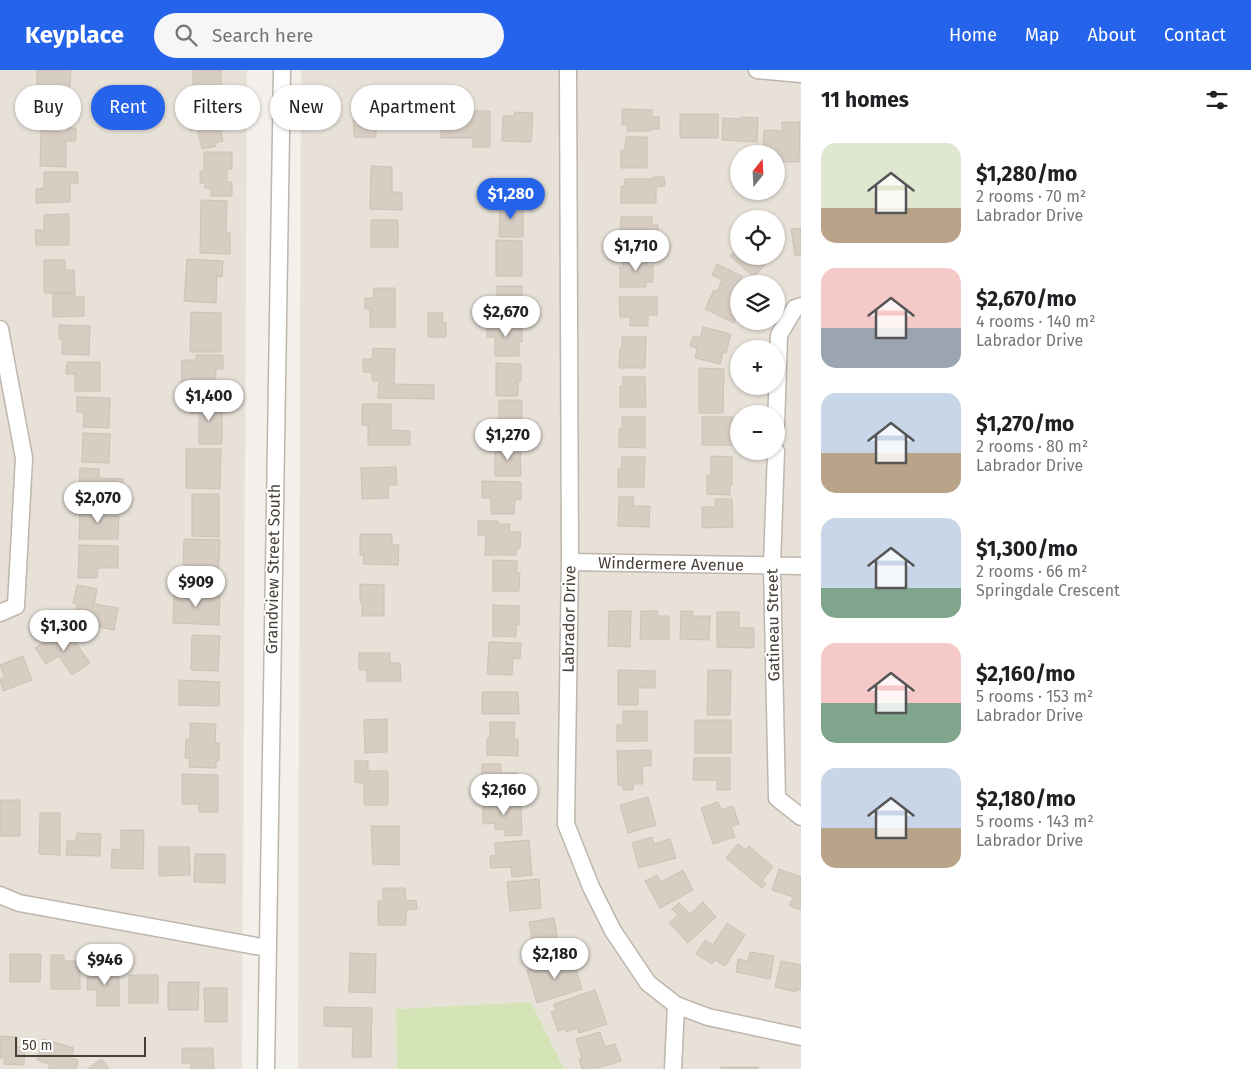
<!DOCTYPE html>
<html lang="en">
<head>
<meta charset="utf-8">
<style>
	:root { --surface:#fff; --page:#f6f6f6; --text:#202124; --muted:#757577; --accent:#2563eb }
	body { margin:0; font-family:"Fira Sans",sans-serif; background:var(--page); color:var(--text); height:100vh; display:flex; flex-direction:column; font-size:19px; white-space:nowrap }
	* { box-sizing:border-box; margin:0 }
	p { font-size:16px; color:var(--muted) }
	.icon { flex:none; width:28px; height:28px; fill:none; stroke:currentColor; stroke-width:2; stroke-linecap:round; stroke-linejoin:round }
	.map { position:relative; flex:1; overflow:hidden }
	.side { display:flex; flex-direction:column; background:var(--surface); width:450px }
	.side>* { flex:none }
	.guide { position:absolute; left:15px; top:15px; width:475px; height:45px; display:flex; gap:10px }
	.needle { width:32px; rotate:18deg }
	.tools { position:absolute; left:730px; top:75px; display:grid; gap:10px }
	.tools a { display:grid; place-items:center; width:55px; height:55px; border-radius:50%; background:var(--surface); box-shadow:0 1px 4px #0004; font-size:25px }
	.scale { position:absolute; left:15px; bottom:12px; width:131px; box-sizing:border-box; padding-left:5px; border:2px solid #474039; border-top:0; font-size:14px; line-height:18px; white-space:nowrap; color:#474039; -webkit-text-stroke:4px #fff; paint-order:stroke }
	.price { position:absolute; translate:-50% -42px; padding:0 11px; border-radius:18px; background:#fff; color:#222; font-size:16px; line-height:32px; filter:drop-shadow(0 1px 2px #0008) }
	.price::after { content:''; position:absolute; left:50%; top:30px; width:15px; height:11px; margin-left:-8px; background:inherit; clip-path:polygon(0 0,100% 0,50% 100%) }
	.price.current { background:var(--accent); color:#fff }
	ul { padding:0; list-style:none }
	li { display:flex; align-items:center; gap:15px; height:125px; padding:0 20px }
	li span { display:grid; place-items:center; flex:none; width:140px; height:100px; border-radius:15px; color:#555 }
	li>.icon { margin-inline-start:auto }
	span .icon { width:60px; height:60px; fill:#fffc; stroke-width:1 }
	li b { font-size:21px }
	h2 { display:flex; justify-content:space-between; align-items:center; height:60px; padding:0 20px; font-size:21px }
	.pill { padding:0 18px; border-radius:22px; background:var(--surface); box-shadow:0 1px 4px #0004; font-size:18px; line-height:45px }
	.pill.current { background:var(--accent); color:#fff }
	header { display:flex; align-items:center; gap:30px; box-sizing:border-box; height:70px; padding:0 25px; background:var(--accent); color:#fff }
	header strong { font-size:24px }
	nav { display:flex; gap:28px; margin-inline-start:auto; font-size:18px }
	.search { width:350px; height:45px; background:var(--page); display:flex; align-items:center; gap:12px; box-sizing:border-box; padding:0 18px; border-radius:28px; color:var(--muted); font-size:19px }
	main { display:flex; flex:1; min-height:0 }
	.map>svg:first-child { display:block }
</style>
</head>
<body>
<header>
<strong>Keyplace</strong>
<div class="search"><svg class="icon" aria-label="search" viewBox="0 0 24 24"><circle cx="10" cy="10" r="6"/><path d="M15 15l6 6"/></svg>Search here</div>
<nav><a>Home</a><a>Map</a><a>About</a><a>Contact</a></nav>
</header>
<main>
<div class="map">
<svg width="801" height="999" viewBox="0 0 801 999">
	<rect width="100%" height="100%" fill="#f3efea"/>
	<path fill="#e7e1d8" fill-rule="evenodd" d="M0,0H247L242,999H0Z
		M301,0H801V999H564L531,932L396,939L397,999H298ZM739,84H776V121H739ZM739,149H776V186H739ZM739,214H776V251H739ZM739,279H776V316H739ZM739,344H776V381H739Z"/>
	<path fill="#d4e4b7" d="M531,932L564,999H397L396,939Z"/>
	<path fill="#d7cdc3" stroke="#cec1b4" d="M37,0H71L70,17L37,16Z
		M193,0H221V22H193Z
		M386,19L418,21V36L385,34Z
		M38,21H63L62,55L37,54Z
		M209,26L213,40L216,39L223,71L216,73V76L202,79L197,59L191,61L187,49L192,48L188,32Z
		M353,31H376V67H354Z
		M622,39L652,40V47H659V59H651V61H627L628,55H622Z
		M472,41H490V77H473V68H441L442,42L459,43V47L472,46Z
		M515,42L533,43L531,72L502,71L503,46H514Z
		M680,44H718V68H680Z
		M741,47L758,48L757,72L722,70L723,48L741,49Z
		M782,52H800L799,92H776V84H763L764,60L782,61Z
		M67,58H76V71H66V97L40,96L41,61L66,62Z
		M626,67H647V98H621V80H625Z
		M204,82H232V99H227V112H232V126H211V118H205V113H200V101H204Z
		M371,96L392,97V122H402V140L370,139Z
		M44,102H78V113H70V132L36,133V119L44,118Z
		M653,107H664L665,116L656,117V133H621V116H624L625,109H653Z
		M488,109H524V126H519V129L488,130Z
		M201,130L227,131L226,163H230V184L200,183Z
		M500,133L523,134V167H499Z
		M69,144V175H36L35,160H44V145Z
		M621,147H652V155H658V169H652V175L630,174V167H620Z
		M371,150H398V177H371Z
		M801,158V185L795,186L791,159Z
		M496,170L522,171V206H496Z
		M739,176V186H773L754,207L730,186Z
		M623,186L647,187V196H653V212H646V217H620V197H623Z
		M187,189L223,191L222,207L217,206L216,233L184,231Z
		M44,190H65V200H74L75,223H44Z
		M717,194L742,206L739,214V243L734,253L705,239L714,220L717,222L722,210L712,205Z
		M497,216H522V234H520V243H509L506,250H498V246H497Z
		M374,218H395V257H370V239H365V228H373Z
		M53,223H75V227H84V246L53,247Z
		M619,227H657V245H648V256H630V247H620Z
		M191,242L221,243V282H190Z
		M428,243H443L442,252L446,253V267H428Z
		M487,253H522V272H519V286H495V267H487Z
		M59,255L90,256L89,285L62,284V269H59Z
		M703,257L731,264L726,283L723,282L720,294L695,288L697,278L690,276L693,266L700,268Z
		M622,267H646L645,298H619L620,278H622Z
		M373,278L395,279L394,314L434,315V329L378,328L379,311H372V302H363V289H372Z
		M196,285H223V299H216L215,327L181,326L182,290H196Z
		M67,292H100V321H75V304H66Z
		M496,293L521,294V311H518V326H496Z
		M699,298L724,299L723,343H699Z
		M623,307H645L646,337H620V316H623Z
		M77,327L110,328L109,358L83,357L84,342H77Z
		M499,330H522L521,365H499Z
		M191,332H222V374H199V343H191Z
		M362,334H391V360L410,361V375H368V355H362Z
		M622,347H645V378L619,377V359L622,358Z
		M702,347H733V375H702Z
		M83,363L110,364L109,393L82,392Z
		M495,375H520L521,406H495Z
		M186,379H221L220,419L186,418Z
		M711,386L732,387V415H730V425L707,424V405H711Z
		M622,387H645L644,417H618V399H621Z
		M396,397L397,415H388L389,428L362,429L361,398Z
		M80,398L99,399V408L123,409L122,430L79,429Z
		M482,411L521,412V430L515,429L514,444H491V428H482Z
		M192,424H219V467L192,466Z
		M619,427H634L633,436H650L649,457L618,456Z
		M715,429H732L733,457L702,458V437H715Z
		M80,437H104V446H119L118,469H79Z
		M478,451H498V454H510L509,462H521L520,479H516V485H485L486,465H478Z
		M360,464H392V475H399L398,495L363,494L364,485H360Z
		M184,469L220,470L218,511L189,510L190,495L183,494Z
		M79,475L118,476V498H98L97,508H78Z
		M493,490L517,491V503H520L519,521H493Z
		M360,514L384,515V546H362V532H360Z
		M77,515L97,519L94,534L118,538L114,560L74,552L77,534L73,533Z
		M174,520L220,522L219,555L173,553Z
		M493,535L519,536V555H516V567L493,566Z
		M609,541H631L630,577L608,576Z
		M641,541H658V546H669V569H640Z
		M681,541H693V546H710L709,570L680,569Z
		M717,542H739V558H754V578L717,577Z
		M66,558L90,593L72,605L59,586L46,594L35,578Z
		M192,565L220,566L218,601L191,600Z
		M489,572L521,573L520,589L513,588L512,605L487,604Z
		M359,583H390V593H400L401,611H367V600H359Z
		M23,586L32,610L3,621L0,609L5,608L0,595Z
		M618,600L655,601V618H638V635H618Z
		M708,600H731L730,645H707Z
		M179,610L220,612L219,636L179,635Z
		M482,622H518L519,644H482Z
		M623,641H647V671H617V655H623Z
		M387,649V682L365,683L364,650Z
		M695,650H731V683H695Z
		M490,652H515L514,669H518V686L487,685V668H490Z
		M190,653L216,654L215,673H219V691H216V698L189,697L190,688H185L186,669H190Z
		M651,680V696H642L643,714H633V720H623V715H618L617,681Z
		M694,688H730V720H717V710H693Z
		M355,691H368V701H388V735H364V713L355,712Z
		M482,694H501V703H517L516,726L481,725Z
		M182,704L218,705V742H199V734H182Z
		M648,727L656,755L628,763L620,735Z
		M0,730H20V766H0Z
		M483,731H521L522,765L505,766V759L495,760V753L483,754Z
		M718,732L721,740L733,736L739,754L731,756L735,767L713,774L701,738Z
		M40,743H60V785L39,784Z
		M371,756H399V795L373,794Z
		M121,760H144L143,799L111,798L112,779L121,780Z
		M77,763L101,764L100,786L66,785L67,771H76Z
		M652,767L654,774L670,769L676,788L639,798L632,773Z
		M529,770L532,805L512,807L511,797L491,798L490,786L496,785L495,773Z
		M738,774L745,780L749,776L773,797L762,811L766,814L762,818L726,788Z
		M159,777H189L190,805L159,806Z
		M195,784H225V813L194,812Z
		M779,799L801,807V840L789,836L793,827L772,820Z
		M683,800L693,820L660,838L645,811L657,805L661,812Z
		M539,809L541,838L510,841L507,812Z
		M383,818H405L406,831L416,830L417,839L406,840V855H378V831H383Z
		M703,832L716,847L688,873L669,853L678,845L672,839L679,833L690,844Z
		M554,848L560,882L535,886L529,852Z
		M727,853L745,865L725,896L715,890L712,894L696,884L705,870L713,875Z
		M750,882L774,886L770,909L736,902L738,889L748,891Z
		M350,883L376,884L375,923L349,922Z
		M10,884H41L40,912H10Z
		M51,885H64V891H80V919H51Z
		M572,886L582,919L537,933L527,900Z
		M781,891L801,895V920L796,919V922L775,917Z
		M88,898L119,899V936H97V920H87Z
		M129,905H158V933H129Z
		M168,912H199L198,940H168Z
		M204,918H227V952H205Z
		M595,920L607,954L579,963L577,958L566,962L565,959L558,961L551,942L556,941L554,934Z
		M324,937L372,938L371,987H352L353,957L324,956Z
		M600,962L605,977L615,974L621,991L594,999H582L579,989L582,988L576,969Z
		M0,966L17,967V977L25,978L24,995L4,994L5,988H0Z
		M43,969L74,978L71,988L78,990L76,999H48L50,994L37,990Z
		M182,978H213L214,999H191V993H182Z
		M102,989L109,999H87Z
		M721,997H758V999H721Z"/>
	<g fill="none" stroke-linecap="round" stroke-linejoin="round">
		<g stroke="#beb6ad" stroke-width="19">
			<path id="street" d="M568,0L570,492L566,754L591,817L613,861L648,913L676,935L708,947L801,967
				M757,0L801,4
				M0,259L24,388L16,536L0,543
				M776,356L779,265L795,238L801,236
				M776,381L772,496L777,728L801,747
				M570,492L801,496
				M0,825L19,833L267,878
				M266,999L282,0
				M673,999L676,935"/>
		</g>
		<use href="#street" stroke="#fff" stroke-width="16"/>
	</g>
	<g text-anchor="middle" dominant-baseline="central" stroke-width="4" stroke-linejoin="round" paint-order="stroke">
		<g font-size="16" fill="#474039" stroke="#fff">
			<text transform="translate(671 494) rotate(1)">Windermere Avenue</text>
			<text transform="translate(273 499) rotate(-89)">Grandview Street South</text>
			<text transform="translate(569 549) rotate(-89)">Labrador Drive</text>
			<text transform="translate(773 555) rotate(-91)">Gatineau Street</text>
		</g>
	</g>
</svg>
<div class="tools">
<a><svg class="needle" viewBox="-14 -14 28 28"><path d="M0-13l5 13h-10z" fill="#e53935"/><path d="M0 13l5-13h-10z" fill="#757577"/></svg></a>
<a><svg class="icon" aria-label="locate" viewBox="0 0 24 24"><circle cx="12" cy="12" r="6"/><path d="M12 2v4M12 18v4M2 12h4M18 12h4"/></svg></a>
<a><svg class="icon" aria-label="layers" viewBox="0 0 24 24"><path d="M12 4l9 5-9 5-9-5zM3 14l9 5 9-5"/></svg></a>
<a>+</a>
<a>−</a>
</div>
<div class="scale">50 m</div>
<b class="price current" style="left:511px;top:150px">$1,280</b>
<b class="price" style="left:636px;top:202px">$1,710</b>
<b class="price" style="left:506px;top:268px">$2,670</b>
<b class="price" style="left:209px;top:352px">$1,400</b>
<b class="price" style="left:508px;top:391px">$1,270</b>
<b class="price" style="left:98px;top:454px">$2,070</b>
<b class="price" style="left:196px;top:538px">$909</b>
<b class="price" style="left:64px;top:582px">$1,300</b>
<b class="price" style="left:504px;top:746px">$2,160</b>
<b class="price" style="left:555px;top:910px">$2,180</b>
<b class="price" style="left:105px;top:916px">$946</b>
<div class="guide">
<a class="pill">Buy</a>
<a class="pill current">Rent</a>
<a class="pill">Filters</a>
<a class="pill">New</a>
<a class="pill">Apartment</a>
</div>
</div>
<section class="side">
<h2>11 homes<svg class="icon" aria-label="filters" viewBox="0 0 24 24"><path d="M4 7h16M4 17h16"/><circle cx="9" cy="7" r="2"/><circle cx="15" cy="17" r="2"/></svg></h2>
<ul>
<li><span style="background:linear-gradient(#dfe7d0 65%,#b9a48a 0)"><svg class="icon" aria-label="home" viewBox="0 0 24 24"><path d="M3 11l9-7 9 7M6 9v11h12V9"/></svg></span><div><b>$1,280/mo</b><p>2 rooms · 70 m²</p><p>Labrador Drive</p></div></li>
<li><span style="background:linear-gradient(#f6c9c9 60%,#9aa5b1 0)"><svg class="icon" aria-label="home" viewBox="0 0 24 24"><path d="M3 11l9-7 9 7M6 9v11h12V9"/></svg></span><div><b>$2,670/mo</b><p>4 rooms · 140 m²</p><p>Labrador Drive</p></div></li>
<li><span style="background:linear-gradient(#c9d6e8 60%,#b9a48a 0)"><svg class="icon" aria-label="home" viewBox="0 0 24 24"><path d="M3 11l9-7 9 7M6 9v11h12V9"/></svg></span><div><b>$1,270/mo</b><p>2 rooms · 80 m²</p><p>Labrador Drive</p></div></li>
<li><span style="background:linear-gradient(#c9d6e8 70%,#7fa58c 0)"><svg class="icon" aria-label="home" viewBox="0 0 24 24"><path d="M3 11l9-7 9 7M6 9v11h12V9"/></svg></span><div><b>$1,300/mo</b><p>2 rooms · 66 m²</p><p>Springdale Crescent</p></div></li>
<li><span style="background:linear-gradient(#f6c9c9 60%,#7fa58c 0)"><svg class="icon" aria-label="home" viewBox="0 0 24 24"><path d="M3 11l9-7 9 7M6 9v11h12V9"/></svg></span><div><b>$2,160/mo</b><p>5 rooms · 153 m²</p><p>Labrador Drive</p></div></li>
<li><span style="background:linear-gradient(#c9d6e8 60%,#b9a48a 0)"><svg class="icon" aria-label="home" viewBox="0 0 24 24"><path d="M3 11l9-7 9 7M6 9v11h12V9"/></svg></span><div><b>$2,180/mo</b><p>5 rooms · 143 m²</p><p>Labrador Drive</p></div></li>
</ul>
</section>
</main>
</body>
</html>
